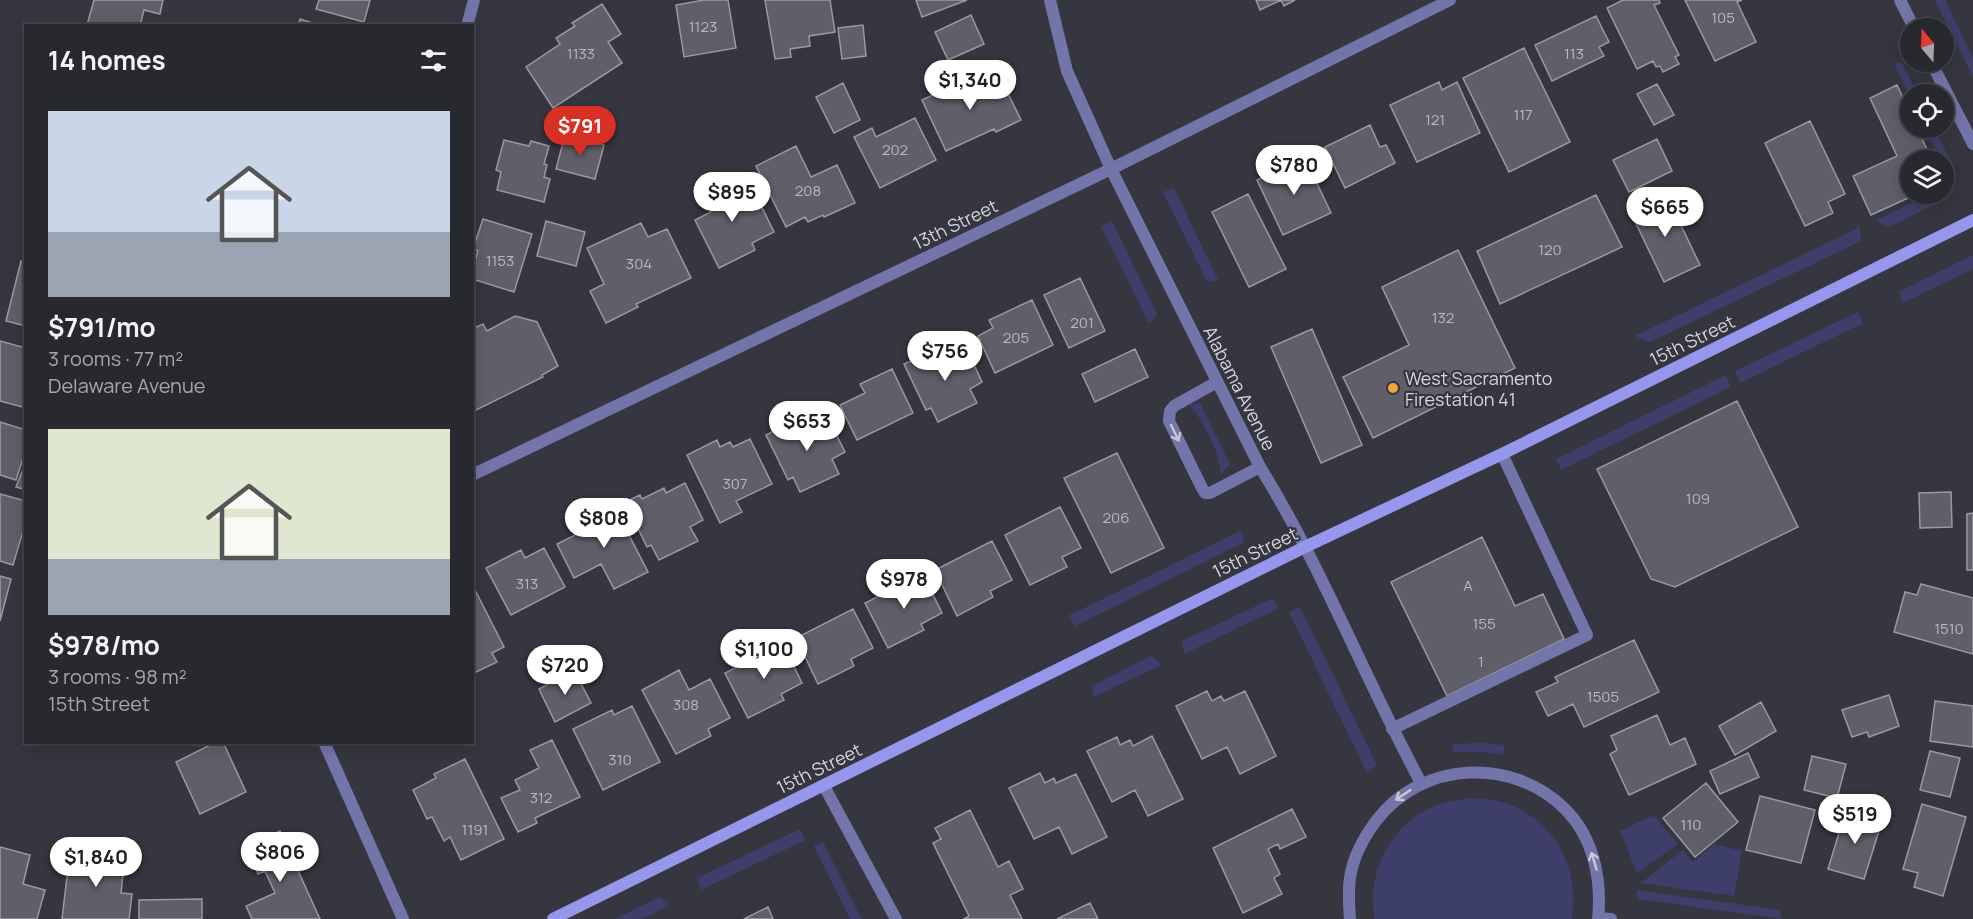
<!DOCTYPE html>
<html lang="en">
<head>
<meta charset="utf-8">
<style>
	:root { --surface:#28282f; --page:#303037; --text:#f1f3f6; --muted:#a5a6aa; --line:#44444b; --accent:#d93025 }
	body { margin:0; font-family:Manrope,sans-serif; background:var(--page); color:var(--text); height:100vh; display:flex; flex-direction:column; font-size:22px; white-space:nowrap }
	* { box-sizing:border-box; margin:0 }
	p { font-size:20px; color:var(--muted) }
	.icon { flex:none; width:33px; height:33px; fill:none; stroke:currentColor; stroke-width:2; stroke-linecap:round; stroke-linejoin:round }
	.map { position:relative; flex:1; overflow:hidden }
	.details { position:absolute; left:24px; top:24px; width:450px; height:720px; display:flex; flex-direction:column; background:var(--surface); border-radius:0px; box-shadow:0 3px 15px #0003,0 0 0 2px var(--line) }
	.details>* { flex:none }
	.needle { width:39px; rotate:341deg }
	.buttons { position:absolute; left:1900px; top:18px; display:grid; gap:12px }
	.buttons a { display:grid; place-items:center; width:54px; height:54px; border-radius:50%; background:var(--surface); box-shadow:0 3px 15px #0003,0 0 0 2px var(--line); font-size:30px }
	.price { position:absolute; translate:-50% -51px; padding:0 14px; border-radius:21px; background:#fff; color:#222; font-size:20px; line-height:39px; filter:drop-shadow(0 2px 3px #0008) }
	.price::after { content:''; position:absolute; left:50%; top:36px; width:18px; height:14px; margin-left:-9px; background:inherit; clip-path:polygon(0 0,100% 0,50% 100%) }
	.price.active { background:var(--accent); color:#fff }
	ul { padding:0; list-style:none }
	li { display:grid; align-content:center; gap:12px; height:318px; padding:0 24px }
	li span { display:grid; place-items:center; height:186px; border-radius:0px; color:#555 }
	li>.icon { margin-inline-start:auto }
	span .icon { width:108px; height:108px; fill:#fffc; stroke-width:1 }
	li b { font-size:26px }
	h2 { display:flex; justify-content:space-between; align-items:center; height:72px; padding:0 24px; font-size:26px }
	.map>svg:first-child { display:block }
</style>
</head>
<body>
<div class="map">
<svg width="1973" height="919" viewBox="0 0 1973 919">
	<rect width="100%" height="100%" fill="#35363f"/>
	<path fill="#3e3e6b" d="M1935,0H1945L1973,58V77Z
		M1894,63H1902L1918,94H1911V99Z
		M1925,128H1934L1955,170L1948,174L1944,166V160H1941Z
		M1944,187L1949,197L1887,228L1877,220L1930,194H1944Z
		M1174,188L1218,280L1207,282L1163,192Z
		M1112,221L1157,314L1149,324L1101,226Z
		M1860,227L1861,241L1650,342L1635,336Z
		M1973,255V269L1903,303L1898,292Z
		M1858,312L1863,323L1740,383L1735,371Z
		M1726,375L1731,387L1561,470L1556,459Z
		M1200,403L1230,464L1221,474C1217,446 1206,426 1189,404Z
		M1240,531L1245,542L1075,626L1068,616Z
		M1273,598L1279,608L1184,654L1182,641Z
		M1300,607L1377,765L1367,773L1289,612Z
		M1152,655L1161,665L1094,697L1092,686Z
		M1483,743L1505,745L1503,755L1488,752H1454L1452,744Z
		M1469,798C1479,799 1492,799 1502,802C1554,818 1580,867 1572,919H1375C1365,874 1392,821 1437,805C1447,801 1459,800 1469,798Z
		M1654,815L1678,844L1637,873L1620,831Z
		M800,829L805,840L701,890L697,878Z
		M823,842L859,914L862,919H850L814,846Z
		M1714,844L1742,851L1734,896L1641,883L1683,850L1693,862Z
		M1637,890L1780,910L1781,919L1637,899Z
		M660,897L669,906L642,919H615Z"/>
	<path fill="#5e5f69" stroke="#9899a4" stroke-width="1.5" d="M94,0H163L160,14L144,10L140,26H90L87,25Z
		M319,0H370L364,22L316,9Z
		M704,0H728L736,48L684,57L676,5Z
		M765,0H830L835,32L809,36L810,46L790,49L791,57L775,59Z
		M916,0H967L922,17Z
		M1256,0H1295L1284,6L1281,0L1260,10Z
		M1623,0H1659L1660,3L1654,5L1679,55L1675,57L1679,64L1663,72L1660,66L1656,67L1653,61L1637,69L1607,8Z
		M1685,0H1742L1737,2L1756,42L1715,61Z
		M602,4L621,34L608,42L622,63L553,108L526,67L560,44L556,38L575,26L572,23Z
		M971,15L984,44L948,60L935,32Z
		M1596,16L1609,42L1599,47L1604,56L1552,81L1535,45Z
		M300,19L322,26H298Z
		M863,25L866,56L842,59L838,28Z
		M1524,48L1570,142L1509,172L1463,78Z
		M976,74L982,86L1000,77L1021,120L996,132L994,129L946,151L922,100Z
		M1439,82L1442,90L1457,82L1480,133L1417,162L1390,105Z
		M843,83L860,120L834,133L816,97Z
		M1657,84L1674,115L1654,125L1637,94Z
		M1897,85L1911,115V128H1917L1932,160H1911V194H1917L1871,215L1853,176L1897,156L1870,98Z
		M915,118L936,160L880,188L854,137L872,128L876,137Z
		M1810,121L1845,194L1828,202L1833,213L1805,226L1765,143Z
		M1370,125L1380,147L1386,145L1395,163L1345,188L1325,147Z
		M565,135L604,145L595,179L556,169Z
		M1657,139L1672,171L1629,192L1613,160Z
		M504,140L529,146L531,141L549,146L544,164L547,165L544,177L550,179L544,202L497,190L501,172L496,170Z
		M796,146L811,177L837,165L855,203L824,217L823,215L808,222L805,217L786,227L756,166Z
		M1305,158L1331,213L1283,235L1257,180Z
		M724,178L735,200L754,191L774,232L752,243L755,250L719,268L695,220L711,212L700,190Z
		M1248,194L1286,269L1249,287L1212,212Z
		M1666,194L1700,265L1664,282L1630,211Z
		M1596,195L1622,247L1500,304L1477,251Z
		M483,219L532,234L514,292L472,279V270L478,251L473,249Z
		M546,221L585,232L576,266L537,256Z
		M641,223L648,237L667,229L691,278L636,304L638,307L606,323L590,291L604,284L587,248Z
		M1458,250L1515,368L1373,438L1343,377L1409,345L1382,287Z
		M21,261L26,262V326L6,321Z
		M1080,278L1105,331L1069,348L1044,295Z
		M1032,300L1053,345L995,373L978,336L993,328L989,320Z
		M515,316L537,322L558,366L542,375L543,377L472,412V329L483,324L487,331Z
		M1312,329L1362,445L1321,463L1271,347Z
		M0,341L26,348V408L0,401Z
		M965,345L982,382L970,389L977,403L938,422L931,408L926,410L904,364L919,357L921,361L943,350L945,355Z
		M1135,349L1148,377L1095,402L1082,374Z
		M892,369L913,413L857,440L840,405L865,393L860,384Z
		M1737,401L1798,527L1675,587L1651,579L1597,469Z
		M827,416L845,452L832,459L839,474L800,492L793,477L788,480L766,435L781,427L783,431L805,420L808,425Z
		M0,422L26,430V449L16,480L0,475Z
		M750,439L772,484L736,501L742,512L720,523L687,455L717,440L720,447L730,442L733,447Z
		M1117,453L1164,548L1111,573L1064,478Z
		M26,462V490L16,487Z
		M685,483L703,520L690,527L698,541L659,560L651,545L647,547L625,502L640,495L642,499L664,488L666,493Z
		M1951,492L1952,527L1920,528L1919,493Z
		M0,494L26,501V521L13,565L0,561Z
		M613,504L648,572L614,589L601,564L574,578L557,544L585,530L581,520Z
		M1060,507L1081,548L1062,557L1067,567L1030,585L1005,535Z
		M1973,513V570H1967V514Z
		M1482,537L1515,606L1543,594L1564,639L1447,696L1391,582Z
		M992,541L1012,580L990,591L993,597L957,616L935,570Z
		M544,548L565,587L511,615L486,568L521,550L525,558Z
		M923,574L942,613L921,624L924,630L888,648L865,603Z
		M0,576L11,579L0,621Z
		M472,584L504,647L492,653L497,662L472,674Z
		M1921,584L1973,598V654L1894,632L1905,592L1917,595Z
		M853,609L873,648L851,659L854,666L818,684L796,638Z
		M1634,640L1659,692L1584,727L1573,704L1548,716L1536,692L1558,682L1555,677Z
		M783,644L802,683L781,694L784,700L748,718L725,673Z
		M574,670L591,703L555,722L539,689Z
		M679,670L689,690L710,679L730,718L708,729L711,736L676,754L642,690Z
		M1207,691L1212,701L1221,696L1224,701L1245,691L1276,756L1240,774L1227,747L1202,759L1176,706Z
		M1889,695L1899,726L1869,737L1867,732L1852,737L1842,710Z
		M1935,701L1973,706V747L1930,741Z
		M1761,702L1776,731L1735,755L1719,726Z
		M632,706L660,762L603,790L573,729L612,710L614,715Z
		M1657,715L1670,745L1685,738L1696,764L1629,795L1610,754L1617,750L1611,736Z
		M1152,736L1183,799L1148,816L1135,790L1112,802L1087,751L1117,737L1120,745L1130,740L1133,746Z
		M552,740L580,797L535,818L537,823L518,832L501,798L520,790L515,780L539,768L530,750Z
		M216,742H223L246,792L200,814L176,762Z
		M1930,751L1960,758L1950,797L1920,790Z
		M1748,753L1759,777L1720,794L1710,771Z
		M1812,756L1846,764L1837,798L1804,790Z
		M465,759L504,839L461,860L450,837L444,841L432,817L427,819L413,790L436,778L434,774Z
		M1040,773L1045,783L1054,778L1056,783L1076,774L1107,837L1072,854L1059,827L1034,839L1009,788Z
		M1706,783L1738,822L1695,857L1663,818Z
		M1760,796L1815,810L1801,863L1746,850Z
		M1922,804L1966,817L1943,896L1914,887L1918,873L1903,869Z
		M1292,809L1306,837L1280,849L1278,844L1268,849L1280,874L1274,878L1282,894L1243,913L1213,848Z
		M970,810L998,867L1009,861L1023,889L1010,895L1022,919H964L969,916L933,843L941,839L935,828Z
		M1846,810L1882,821L1864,879L1828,869Z
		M280,831L320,919H252L246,906L275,893L265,871L258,874L246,846Z
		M0,847L30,855L23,884L45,890L37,919H0Z
		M70,851L125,856L121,893L132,894L129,919H62Z
		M202,899V919H139V900Z
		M1090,903L1098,919H1057Z
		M768,907L773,919H744Z"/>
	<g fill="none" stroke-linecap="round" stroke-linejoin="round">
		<path stroke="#7375aa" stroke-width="12" d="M1217,382L1174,406L1170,411L1169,421L1202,488L1205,493H1210L1260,467
			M1392,729L1587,635L1502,454"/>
		<path stroke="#7375aa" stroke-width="12" d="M1050,0L1067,71L1111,169L1260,467C1322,567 1365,679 1421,783
			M1900,0L1914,28
			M467,26L474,0
			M1931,62L1973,144
			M472,475L1111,169L1450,0
			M324,742L403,919
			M824,786L896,919
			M1598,918L1611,919
			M1350,919C1349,906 1348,891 1350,878C1353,857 1364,837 1376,821C1421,761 1512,756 1565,809C1594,838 1602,880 1598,919"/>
		<path stroke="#9597ec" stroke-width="12" d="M553,919L1305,547L1502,454L1973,220"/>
	</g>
	<defs><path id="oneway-shaft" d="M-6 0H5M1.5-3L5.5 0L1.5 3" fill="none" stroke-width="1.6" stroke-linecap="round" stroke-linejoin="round" transform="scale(1.5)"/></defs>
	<g stroke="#c7c8d5">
		<use href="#oneway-shaft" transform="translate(1175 433) rotate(64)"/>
		<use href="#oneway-shaft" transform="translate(1403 795) rotate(146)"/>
		<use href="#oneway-shaft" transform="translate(1594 861) rotate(-107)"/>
	</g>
	<circle fill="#f0a63e" stroke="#35363f" stroke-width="2" cx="1393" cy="388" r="6"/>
	<g text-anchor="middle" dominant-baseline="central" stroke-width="4.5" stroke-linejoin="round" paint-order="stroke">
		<g font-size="15" fill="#b8b9c0">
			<text x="1723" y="17">105</text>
			<text x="703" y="26">1123</text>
			<text x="581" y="53">1133</text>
			<text x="1574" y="53">113</text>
			<text x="1523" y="114">117</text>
			<text x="1435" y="119">121</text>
			<text x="895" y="149">202</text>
			<text x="808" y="190">208</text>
			<text x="1550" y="249">120</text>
			<text x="500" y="260">1153</text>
			<text x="639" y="263">304</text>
			<text x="1443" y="317">132</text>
			<text x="1082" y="322">201</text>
			<text x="1016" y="337">205</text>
			<text x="735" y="483">307</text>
			<text x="1698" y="498">109</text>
			<text x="1116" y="517">206</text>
			<text x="527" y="583">313</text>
			<text x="1468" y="585">A</text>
			<text x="1484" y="623">155</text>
			<text x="1949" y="628">1510</text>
			<text x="1481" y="661">1</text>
			<text x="1603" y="696">1505</text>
			<text x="686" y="704">308</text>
			<text x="620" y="759">310</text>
			<text x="541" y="797">312</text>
			<text x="1691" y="824">110</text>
			<text x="475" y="829">1191</text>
		</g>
		<g font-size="18" fill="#d6d7dd" stroke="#35363f">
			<text transform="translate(955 224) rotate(-26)">13th Street</text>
			<text transform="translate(1692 340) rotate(-26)">15th Street</text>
			<text transform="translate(1240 388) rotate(63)">Alabama Avenue</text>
			<text transform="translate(1255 552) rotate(-26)">15th Street</text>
			<text transform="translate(819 768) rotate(-26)">15th Street</text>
		</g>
		<g font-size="18" fill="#d6d7dd" stroke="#35363f" text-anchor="start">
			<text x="1405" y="378">West Sacramento<tspan x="1405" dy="21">Firestation 41</tspan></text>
		</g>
	</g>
</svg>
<div class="buttons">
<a><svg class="needle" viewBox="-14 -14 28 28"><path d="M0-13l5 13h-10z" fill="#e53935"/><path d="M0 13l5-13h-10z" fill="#a5a6aa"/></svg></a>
<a><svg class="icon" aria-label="locate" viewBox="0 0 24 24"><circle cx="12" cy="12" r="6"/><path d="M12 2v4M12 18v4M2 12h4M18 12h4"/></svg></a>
<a><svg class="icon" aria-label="layers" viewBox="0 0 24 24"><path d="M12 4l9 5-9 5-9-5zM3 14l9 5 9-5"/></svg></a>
</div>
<b class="price" style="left:970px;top:111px">$1,340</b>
<b class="price active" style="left:580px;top:157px">$791</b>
<b class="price" style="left:1294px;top:196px">$780</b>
<b class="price" style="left:732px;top:223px">$895</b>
<b class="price" style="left:1665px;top:238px">$665</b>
<b class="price" style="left:945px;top:382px">$756</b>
<b class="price" style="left:807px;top:452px">$653</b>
<b class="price" style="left:604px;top:549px">$808</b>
<b class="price" style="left:904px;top:610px">$978</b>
<b class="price" style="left:764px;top:680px">$1,100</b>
<b class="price" style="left:565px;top:696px">$720</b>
<b class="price" style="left:1855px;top:845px">$519</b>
<b class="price" style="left:280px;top:883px">$806</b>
<b class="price" style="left:96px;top:888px">$1,840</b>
<section class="details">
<h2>14 homes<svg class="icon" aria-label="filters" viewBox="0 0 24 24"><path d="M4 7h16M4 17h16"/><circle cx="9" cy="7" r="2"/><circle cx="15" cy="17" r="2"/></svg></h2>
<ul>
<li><span style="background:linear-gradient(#c9d6e8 65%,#9aa5b1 0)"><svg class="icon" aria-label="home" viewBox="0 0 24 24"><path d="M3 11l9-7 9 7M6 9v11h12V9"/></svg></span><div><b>$791/mo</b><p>3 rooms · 77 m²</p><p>Delaware Avenue</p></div></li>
<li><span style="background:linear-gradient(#dfe7d0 70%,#9aa5b1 0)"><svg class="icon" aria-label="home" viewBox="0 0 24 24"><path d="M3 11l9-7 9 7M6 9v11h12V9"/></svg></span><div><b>$978/mo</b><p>3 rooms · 98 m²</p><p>15th Street</p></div></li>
</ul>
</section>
</div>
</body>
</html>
